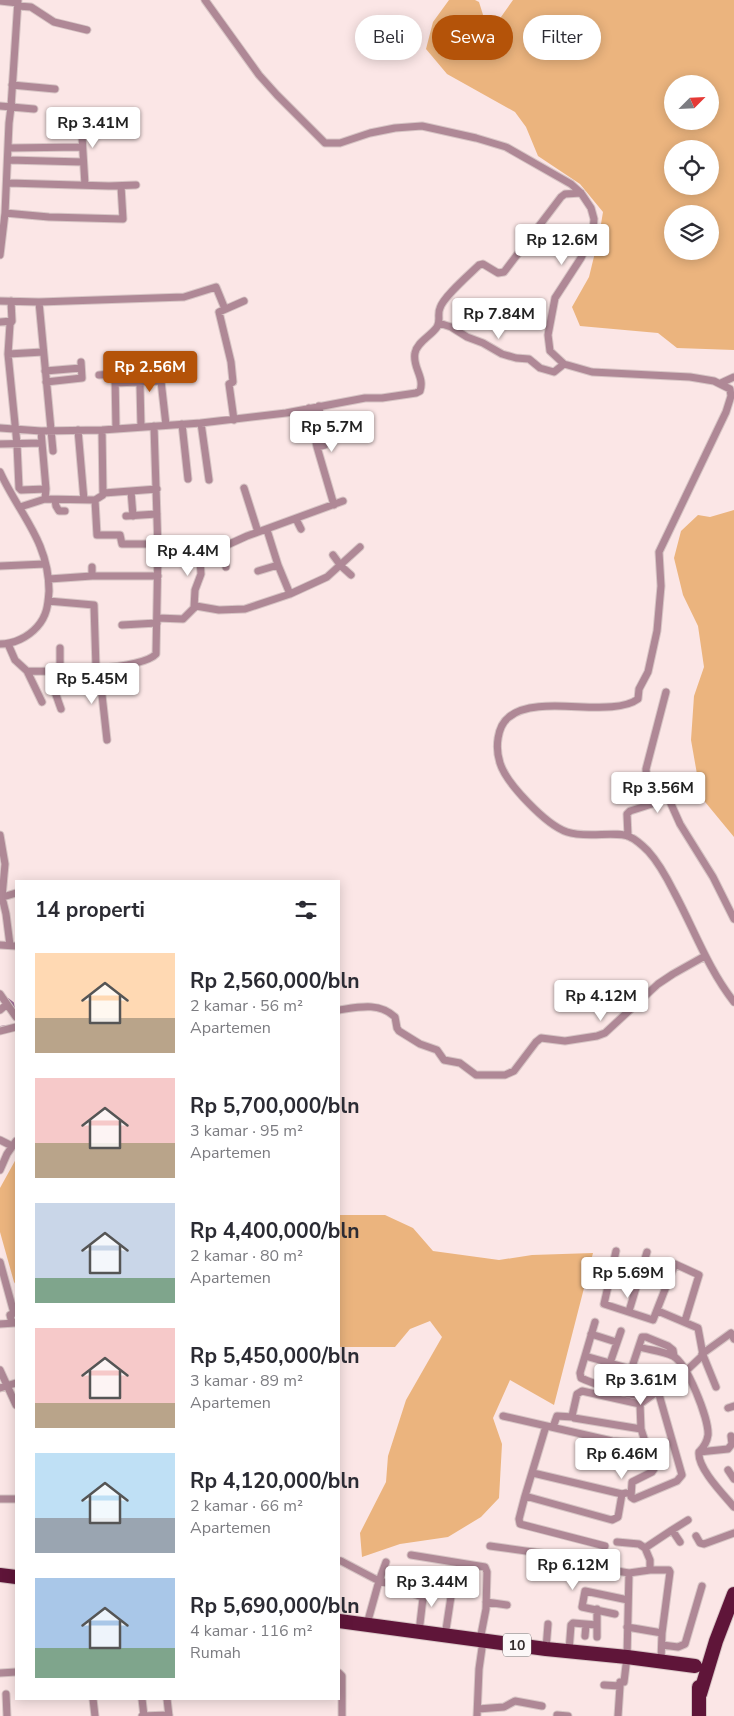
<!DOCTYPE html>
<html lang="id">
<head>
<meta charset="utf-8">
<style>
	:root { --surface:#fff; --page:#f2f2f3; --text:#2b2b33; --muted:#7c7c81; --accent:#b45309 }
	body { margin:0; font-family:"Nunito Sans",sans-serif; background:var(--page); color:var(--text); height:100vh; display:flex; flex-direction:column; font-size:19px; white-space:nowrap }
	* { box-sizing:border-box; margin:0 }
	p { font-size:16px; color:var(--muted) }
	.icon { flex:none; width:28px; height:28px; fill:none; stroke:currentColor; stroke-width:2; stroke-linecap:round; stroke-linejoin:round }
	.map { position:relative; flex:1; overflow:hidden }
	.details { position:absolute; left:15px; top:880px; width:325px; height:820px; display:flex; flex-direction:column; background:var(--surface); border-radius:0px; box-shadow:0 2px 12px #0003 }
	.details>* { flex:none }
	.banner { position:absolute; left:355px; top:15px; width:304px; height:45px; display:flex; gap:10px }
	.needle { width:32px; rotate:66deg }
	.fabs { position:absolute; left:664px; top:75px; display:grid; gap:10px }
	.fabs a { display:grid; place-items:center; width:55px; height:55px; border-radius:50%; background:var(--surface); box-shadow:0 2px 12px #0003; font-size:25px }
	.price { position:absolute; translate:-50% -42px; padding:0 11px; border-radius:5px; background:#fff; color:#222; font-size:16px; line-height:32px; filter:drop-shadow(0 1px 2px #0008) }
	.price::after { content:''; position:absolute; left:50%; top:30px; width:15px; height:11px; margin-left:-8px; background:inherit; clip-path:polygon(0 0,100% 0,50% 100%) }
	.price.active { background:var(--accent); color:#fff }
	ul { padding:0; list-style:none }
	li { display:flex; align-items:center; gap:15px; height:125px; padding:0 20px }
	li span { display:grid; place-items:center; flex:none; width:140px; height:100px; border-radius:0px; color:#555 }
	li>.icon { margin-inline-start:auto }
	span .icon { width:60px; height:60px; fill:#fffc; stroke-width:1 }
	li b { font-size:21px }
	h2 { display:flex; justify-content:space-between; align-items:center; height:60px; padding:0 20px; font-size:21px }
	.pill { padding:0 18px; border-radius:22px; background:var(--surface); box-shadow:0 2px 12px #0003; font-size:18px; line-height:45px }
	.pill.active { background:var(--accent); color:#fff }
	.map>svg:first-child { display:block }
</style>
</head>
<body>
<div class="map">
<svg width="734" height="1716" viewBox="0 0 734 1716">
	<rect width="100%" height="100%" fill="#fbe6e6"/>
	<path fill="#ebb47e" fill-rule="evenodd" d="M449,0H475L479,2L489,34L513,0H734V350L677,348L658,333L580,326L572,307L589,277L599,236L603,212L580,184L538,156L526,127L515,112L447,74L426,49L433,22ZM672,84H710V121H672ZM672,149H710V186H672ZM672,214H710V251H672Z
		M734,510V837L701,797L691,740L694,696L704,667L698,626L683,595L674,558L681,531L698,515L710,517Z
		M16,1159V1285L14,1282L0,1232V1188Z
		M339,1215H385L413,1228L433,1251L499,1260L532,1255L593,1253L554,1405L510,1380L493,1418L502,1444L499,1498L481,1517L448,1537L400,1544L362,1557L360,1533L386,1482L388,1456L406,1400L442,1337L430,1321L410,1329L395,1347H339Z"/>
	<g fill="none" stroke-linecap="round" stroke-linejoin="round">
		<path stroke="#a06f98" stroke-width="2" d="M8,999L13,1003L14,1009
			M0,1027L6,1026"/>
		<g stroke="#d7c5c5" stroke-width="9">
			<path id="street" d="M205,0L259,75L277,95L325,143H340L370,133L395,128L422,126L476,138L506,147L571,184L581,193L591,208L594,219L593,231L581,258L555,298L548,335L550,351L564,364L592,372L690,377L714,381L730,389L731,396L726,412L659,552L661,586L657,631L648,672L639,689L638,699C611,719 537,693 509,717C497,726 495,748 500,763C506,783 546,825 567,832C587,839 617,830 630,837C637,840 643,846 648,851C659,863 667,878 674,892C694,929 708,969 734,1002
				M0,1L18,3
				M18,6L31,7L54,22L87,30
				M12,85L55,89
				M0,106L34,109
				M82,136L85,185
				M8,148L82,147
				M8,160L83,162
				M8,183L109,186L136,185
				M5,213L49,217L123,219L121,186
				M0,255L5,213L9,123L11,107L18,0
				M0,301L39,302L184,297L216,287L225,309
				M11,301L12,321L10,324L8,354L17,444L19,488L21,490L46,489
				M39,302L53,451
				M0,322L12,321
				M439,323L451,327L467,337L483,343L502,354L516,358L529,359L540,368L554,372L564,364
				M8,354L43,352
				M45,371L81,368
				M99,375L115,374L116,429
				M46,382L82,378L81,362
				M115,383L161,381L166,425
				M721,383L734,377
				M140,385L141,427
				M319,406L325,445L317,447L334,505
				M309,408L317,447
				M234,420L229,384L233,382L231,362L219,312L244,301
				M201,423L209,480
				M182,424L188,479
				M0,428L41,431L102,430L201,423L286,413L365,398H382L416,393L420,391C425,377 412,367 415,353C417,342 431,336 437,327C441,321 437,314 440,308C443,297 470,274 479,265L483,264L498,273L504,272L561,197L565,194L581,193
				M78,430L84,500
				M0,444L42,443
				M0,472C19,514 49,541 49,591C48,605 47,616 37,627C28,637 14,644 0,644
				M244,488L258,532
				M131,491L133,516
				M104,493L157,489
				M45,499L95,500L103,495L102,430
				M55,500L56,506L59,511H65
				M95,500L97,535H120L122,544H158
				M20,507L45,499L46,489L41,431
				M126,516L157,514
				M296,519L301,529
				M267,530L278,565L290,594
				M225,546L226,567
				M158,549L225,546L247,536L343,501
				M333,555L341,566L351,575
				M0,566L45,564
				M92,567V576
				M258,571L278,565
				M49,579L92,576H158
				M48,601L94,605L96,668
				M194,608L195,590L201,574L199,547
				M157,618L183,619L196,606L219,610L245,609L290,594L327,577L360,547
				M122,625L157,623
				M8,644L15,660L27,671C50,672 142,670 156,654L158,549L154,426
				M99,668L107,740
				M60,670V648
				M27,671L42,702
				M52,671L55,692L61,709
				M651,796L664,793L667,795L680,824L713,877L734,919
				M0,835L5,864L2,897L6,914L10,945
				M628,836L627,814L630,811L652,804L647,783L646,769L666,692
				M0,898L16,893
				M0,945L16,946
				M0,994L16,1017
				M0,1010L7,1004
				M339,1010C359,1007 379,1002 395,1017L397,1028L399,1031L420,1044L437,1050L444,1060L460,1063L476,1075H505L514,1071L536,1042L541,1038L565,1041L597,1036L605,1033L658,984L673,974L705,956
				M0,1031L16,1027
				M0,1140L12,1146
				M0,1170L7,1154L16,1141
				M616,1251L604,1304L653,1320L675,1264L699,1275L685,1321
				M0,1262L14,1313L10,1315L12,1323
				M629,1311L647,1252
				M658,1311L698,1328L703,1355L716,1387
				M0,1324L15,1323
				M591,1334L616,1342
				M639,1347C649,1350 663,1351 673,1356C687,1363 709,1419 708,1435C707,1442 704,1447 699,1452C697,1468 724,1495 734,1507
				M702,1354L731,1333L734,1339
				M585,1356L656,1376L658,1380C653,1386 647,1393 639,1395C632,1397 589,1382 581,1378L580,1373L595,1322
				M610,1363L621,1331
				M0,1370L16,1405
				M631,1370L642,1337H646L668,1346L673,1350L674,1356
				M0,1388L16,1383
				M640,1404L641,1429L654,1469L652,1472L632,1482L631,1497L634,1499L677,1481L682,1475L658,1391
				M728,1408L734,1406
				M503,1416L612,1441L645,1443
				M546,1426L525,1496L612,1520L618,1517L622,1494
				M553,1427L557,1416L573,1417
				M641,1429L574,1418L572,1416L577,1394L582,1391L640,1404L686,1371L703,1355
				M699,1452L728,1449L732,1444L731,1436
				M728,1470L734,1479
				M533,1473L622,1494L626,1493
				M525,1496L519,1519L520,1524L605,1546
				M0,1499H16
				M672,1530L680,1542
				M696,1536L700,1543L704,1544L734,1533
				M617,1542L639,1544L645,1548
				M490,1546L583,1559L617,1571L629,1573
				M411,1555L485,1567L487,1572L486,1609L480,1640
				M341,1561L379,1581L388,1583L422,1597
				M486,1602L507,1605
				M597,1609V1637
				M615,1614L582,1607L585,1591L628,1600
				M367,1624L379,1581L386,1562
				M627,1627L662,1633
				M419,1632L425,1581
				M445,1636L452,1590
				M585,1636L586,1625
				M662,1645L678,1647L685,1644L702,1586
				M546,1649L548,1624
				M569,1651L571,1625L573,1623L597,1625
				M661,1662L662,1633L670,1572L669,1570H650V1560L645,1548L672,1530L688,1520
				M0,1673L16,1672
				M339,1673L342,1676V1716
				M604,1685L620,1686V1682H624L627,1657L629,1573L650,1570
				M6,1694L7,1716
				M93,1699L95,1716
				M142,1699L144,1716
				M167,1699L169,1716
				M478,1709L504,1707L515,1701L542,1706
				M557,1715L568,1716
				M142,1716L169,1715
				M477,1716L479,1669L483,1641
				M618,1716L620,1686"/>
		</g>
		<g stroke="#d7c5c5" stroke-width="16">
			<path id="highway" d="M0,1575L16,1577
				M339,1621L546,1649L627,1657L695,1666
				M699,1687V1716
				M700,1694L716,1641L734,1594"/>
		</g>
		<use href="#street" stroke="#af8896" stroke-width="7"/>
		<use href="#highway" stroke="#5f1539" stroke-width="14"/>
	</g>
	<g text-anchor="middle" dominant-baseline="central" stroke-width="4" stroke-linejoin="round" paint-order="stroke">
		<rect fill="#fcf8f8" stroke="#706969" stroke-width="1" x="503" y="1633.5" width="28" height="23" rx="4"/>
		<g font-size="14" font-weight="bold" fill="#342c2c">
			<text x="517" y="1645">10</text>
		</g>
	</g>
</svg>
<div class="fabs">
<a><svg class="needle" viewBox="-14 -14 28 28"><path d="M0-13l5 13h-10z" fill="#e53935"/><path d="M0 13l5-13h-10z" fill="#7c7c81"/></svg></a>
<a><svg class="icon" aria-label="locate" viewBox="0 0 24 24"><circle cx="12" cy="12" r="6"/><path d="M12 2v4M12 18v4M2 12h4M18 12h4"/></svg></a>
<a><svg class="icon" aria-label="layers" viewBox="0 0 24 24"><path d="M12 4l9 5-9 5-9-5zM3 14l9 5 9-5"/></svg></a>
</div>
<b class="price" style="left:93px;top:149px">Rp 3.41M</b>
<b class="price" style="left:562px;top:266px">Rp 12.6M</b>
<b class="price" style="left:499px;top:340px">Rp 7.84M</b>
<b class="price active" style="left:150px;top:393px">Rp 2.56M</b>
<b class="price" style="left:332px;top:453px">Rp 5.7M</b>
<b class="price" style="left:188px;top:577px">Rp 4.4M</b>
<b class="price" style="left:92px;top:705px">Rp 5.45M</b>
<b class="price" style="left:658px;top:814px">Rp 3.56M</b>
<b class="price" style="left:601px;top:1022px">Rp 4.12M</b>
<b class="price" style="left:628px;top:1299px">Rp 5.69M</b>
<b class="price" style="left:641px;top:1406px">Rp 3.61M</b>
<b class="price" style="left:622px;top:1480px">Rp 6.46M</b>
<b class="price" style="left:573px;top:1591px">Rp 6.12M</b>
<b class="price" style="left:432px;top:1608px">Rp 3.44M</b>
<div class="banner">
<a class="pill">Beli</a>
<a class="pill active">Sewa</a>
<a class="pill">Filter</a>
</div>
<section class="details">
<h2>14 properti<svg class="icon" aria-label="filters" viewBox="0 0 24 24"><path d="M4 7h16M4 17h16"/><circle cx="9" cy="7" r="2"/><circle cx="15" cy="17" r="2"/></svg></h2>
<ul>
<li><span style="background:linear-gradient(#ffd9b3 65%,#b9a48a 0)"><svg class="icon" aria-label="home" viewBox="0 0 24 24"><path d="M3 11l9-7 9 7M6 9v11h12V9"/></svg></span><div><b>Rp 2,560,000/bln</b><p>2 kamar · 56 m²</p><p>Apartemen</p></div></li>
<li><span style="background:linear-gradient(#f6c9c9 65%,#b9a48a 0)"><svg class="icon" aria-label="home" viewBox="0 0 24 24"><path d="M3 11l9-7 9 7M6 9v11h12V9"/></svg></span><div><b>Rp 5,700,000/bln</b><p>3 kamar · 95 m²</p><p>Apartemen</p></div></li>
<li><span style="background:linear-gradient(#c9d6e8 75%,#7fa58c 0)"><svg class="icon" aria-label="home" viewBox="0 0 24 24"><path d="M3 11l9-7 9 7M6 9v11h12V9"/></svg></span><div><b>Rp 4,400,000/bln</b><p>2 kamar · 80 m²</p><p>Apartemen</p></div></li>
<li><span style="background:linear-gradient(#f6c9c9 75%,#b9a48a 0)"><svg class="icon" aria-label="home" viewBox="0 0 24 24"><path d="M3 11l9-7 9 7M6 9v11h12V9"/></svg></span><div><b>Rp 5,450,000/bln</b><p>3 kamar · 89 m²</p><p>Apartemen</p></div></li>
<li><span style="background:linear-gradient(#bfe0f5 65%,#9aa5b1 0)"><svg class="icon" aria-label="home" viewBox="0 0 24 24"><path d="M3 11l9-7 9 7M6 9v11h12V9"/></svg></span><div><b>Rp 4,120,000/bln</b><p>2 kamar · 66 m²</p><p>Apartemen</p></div></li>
<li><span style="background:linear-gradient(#a9c7e8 70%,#7fa58c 0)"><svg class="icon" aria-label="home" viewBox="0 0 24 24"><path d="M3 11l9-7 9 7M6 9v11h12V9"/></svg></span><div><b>Rp 5,690,000/bln</b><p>4 kamar · 116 m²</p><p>Rumah</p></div></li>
</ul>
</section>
</div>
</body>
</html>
